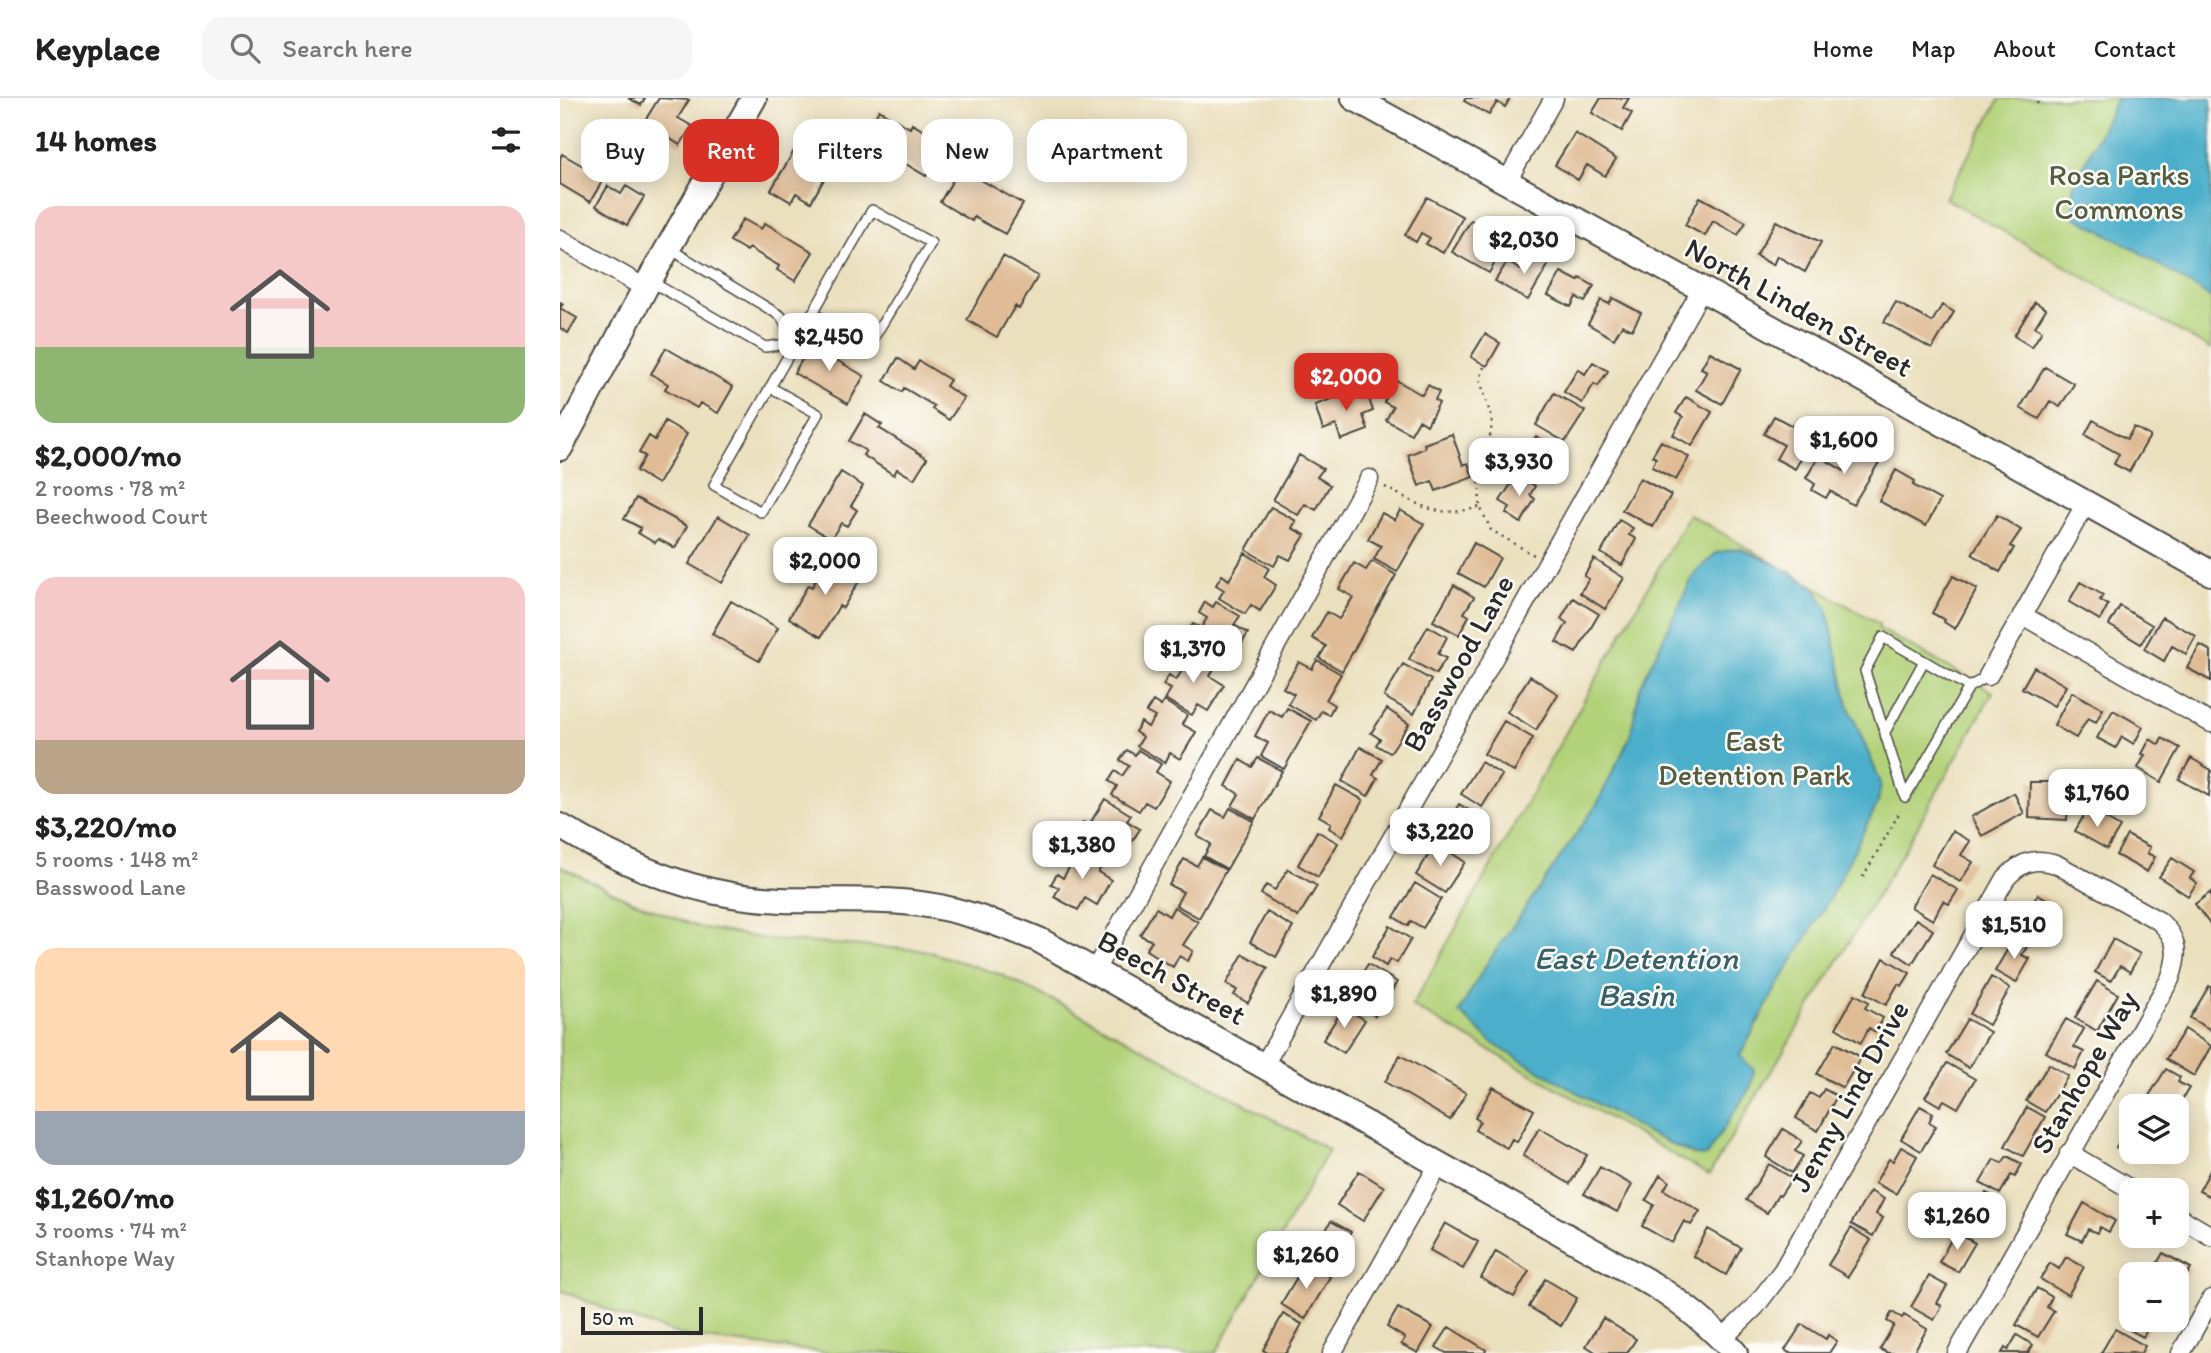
<!DOCTYPE html>
<html lang="en">
<head>
<meta charset="utf-8">
<style>
	:root { --surface:#fff; --page:#f6f6f6; --text:#222; --muted:#767676; --line:#e0e0e0; --accent:#d93025 }
	body { margin:0; font-family:Itim,sans-serif; background:var(--page); color:var(--text); height:100vh; display:flex; flex-direction:column; font-size:26px; white-space:nowrap }
	* { box-sizing:border-box; margin:0 }
	p { font-size:23px; color:var(--muted) }
	.icon { flex:none; width:38px; height:38px; fill:none; stroke:currentColor; stroke-width:2; stroke-linecap:round; stroke-linejoin:round }
	.map { position:relative; flex:1; overflow:hidden }
	.details { display:flex; flex-direction:column; background:var(--surface); width:560px }
	.details>* { flex:none }
	.top-card { position:absolute; left:21px; top:21px; width:665px; height:63px; display:flex; gap:14px }
	.controls { position:absolute; left:1559px; top:996px; display:grid; gap:14px }
	.controls a { display:grid; place-items:center; width:70px; height:70px; border-radius:14px; background:var(--surface); box-shadow:0 4px 18px #0003; font-size:35px }
	.scale { position:absolute; left:21px; bottom:18px; width:122px; box-sizing:border-box; padding-left:7px; border:4px solid #2b2b2b; border-top:0; font-size:19px; line-height:24px; white-space:nowrap; color:#2b2b2b; -webkit-text-stroke:5px #fdfcf7; paint-order:stroke }
	.price { position:absolute; translate:-50% -60px; padding:0 16px; border-radius:14px; background:#fff; color:#222; font-size:23px; line-height:46px; filter:drop-shadow(0 2px 4px #0008) }
	.price::after { content:''; position:absolute; left:50%; top:42px; width:21px; height:16px; margin-left:-10px; background:inherit; clip-path:polygon(0 0,100% 0,50% 100%) }
	.price.current { background:var(--accent); color:#fff }
	ul { padding:0; list-style:none }
	li { display:grid; align-content:center; gap:14px; height:371px; padding:0 35px }
	li span { display:grid; place-items:center; height:217px; border-radius:21px; color:#555 }
	li>.icon { margin-inline-start:auto }
	span .icon { width:126px; height:126px; fill:#fffc; stroke-width:1 }
	li b { font-size:30px }
	h2 { display:flex; justify-content:space-between; align-items:center; height:84px; padding:0 35px; font-size:30px }
	.tag { padding:0 24px; border-radius:21px; background:var(--surface); box-shadow:0 4px 18px #0003; font-size:24px; line-height:63px }
	.tag.current { background:var(--accent); color:#fff }
	header { display:flex; align-items:center; gap:42px; box-sizing:border-box; height:98px; padding:0 35px; background:var(--surface); border-bottom:2px solid var(--line) }
	header strong { font-size:33px }
	nav { display:flex; gap:38px; margin-inline-start:auto; font-size:24px }
	.search { width:490px; height:63px; background:var(--page); display:flex; align-items:center; gap:18px; box-sizing:border-box; padding:0 24px; border-radius:21px; color:var(--muted); font-size:26px }
	main { display:flex; flex:1; min-height:0 }
	.map>svg:first-child { display:block }
</style>
</head>
<body>
<header>
<strong>Keyplace</strong>
<div class="search"><svg class="icon" aria-label="search" viewBox="0 0 24 24"><circle cx="10" cy="10" r="6"/><path d="M15 15l6 6"/></svg>Search here</div>
<nav><a>Home</a><a>Map</a><a>About</a><a>Contact</a></nav>
</header>
<main>
<section class="details">
<h2>14 homes<svg class="icon" aria-label="filters" viewBox="0 0 24 24"><path d="M4 7h16M4 17h16"/><circle cx="9" cy="7" r="2"/><circle cx="15" cy="17" r="2"/></svg></h2>
<ul>
<li><span style="background:linear-gradient(#f6c9c9 65%,#8fb573 0)"><svg class="icon" aria-label="home" viewBox="0 0 24 24"><path d="M3 11l9-7 9 7M6 9v11h12V9"/></svg></span><div><b>$2,000/mo</b><p>2 rooms · 78 m²</p><p>Beechwood Court</p></div></li>
<li><span style="background:linear-gradient(#f6c9c9 75%,#b9a48a 0)"><svg class="icon" aria-label="home" viewBox="0 0 24 24"><path d="M3 11l9-7 9 7M6 9v11h12V9"/></svg></span><div><b>$3,220/mo</b><p>5 rooms · 148 m²</p><p>Basswood Lane</p></div></li>
<li><span style="background:linear-gradient(#ffd9b3 75%,#9aa5b1 0)"><svg class="icon" aria-label="home" viewBox="0 0 24 24"><path d="M3 11l9-7 9 7M6 9v11h12V9"/></svg></span><div><b>$1,260/mo</b><p>3 rooms · 74 m²</p><p>Stanhope Way</p></div></li>
</ul>
</section>
<div class="map">
<svg width="1651" height="1255" viewBox="0 0 1651 1255">
	<rect width="100%" height="100%" fill="#fdfcf7"/>
	<filter id="ink" filterUnits="userSpaceOnUse"><feTurbulence type="fractalNoise" baseFrequency=".0143" numOctaves="2"/><feDisplacementMap in="SourceGraphic" scale="14" xChannelSelector="R" yChannelSelector="G"/><feConvolveMatrix kernelMatrix="1 2 1 2 8 2 1 2 1" color-interpolation-filters="sRGB"/></filter>
	<filter id="wash" filterUnits="userSpaceOnUse"><feTurbulence type="fractalNoise" baseFrequency=".00686" numOctaves="4" result="noise"/><feDisplacementMap in="SourceGraphic" scale="28" xChannelSelector="R" yChannelSelector="G"/><feGaussianBlur stdDeviation="1.57" result="paint"/><feColorMatrix in="noise" values="0 0 0 0 0 0 0 0 0 0 0 0 0 0 0 0 0 1.4 0 .05"/><feComposite in="paint" operator="in"/></filter>
	<g filter="url(#wash)">
		<rect width="100%" height="100%" fill="#ebe0be"/>
		<path fill="#b2d279" stroke="#6e7e52" stroke-width="2" d="M1440,0H1651V251L1385,100Z
			M1129,416L1319,526L1318,530L1433,594L1345,751L1149,1077L852,908Z
			M0,768L67,801L138,829L212,842L363,852L439,876L509,910L769,1052L656,1255H270L128,1239L65,1219L0,1192Z"/>
		<path fill="#4cafcb" stroke="#3c6d7b" stroke-width="2" d="M1557,0H1651V200L1571,149L1513,118V89Z
			M1179,450L1215,466L1253,488L1267,510L1288,607L1321,685L1318,705L1270,800L1215,892L1180,958L1194,972L1191,988L1146,1058L1134,1057L1088,1035L935,947L899,914L924,870L1037,706L1070,639L1080,589L1134,476L1156,455Z"/>
		<g id="blocks">
			<path fill="#dfbc95" d="M68,0H85L81,7Z
				M99,0L129,2L118,20L132,28L120,47L84,24Z
				M906,0H950L945,9L937,4L929,17L904,3Z
				M1041,0H1069L1063,10L1072,15L1062,33L1032,15Z
				M319,12L350,30L352,26L385,45L366,78L336,60L334,63L301,44Z
				M1015,35L1056,61L1045,78L1027,67L1018,82L995,67Z
				M244,36L278,57L251,104L236,95L231,104L211,92Z
				M2,56L44,80L30,104L0,86V60Z
				M400,70L463,106L445,136L414,119L412,123L380,104Z
				M48,88L61,96L66,88L84,99L67,127L36,108Z
				M867,99L903,119L883,155L866,146L870,140L861,135L856,144L845,137Z
				M1140,99L1186,124L1178,137L1153,123L1145,138L1125,127Z
				M183,121L201,131L205,125L253,154L235,183L217,172L219,168L189,150L187,153L170,143Z
				M911,122L930,133L922,146L940,156L929,175L892,154Z
				M1216,123L1261,144L1245,174L1217,158L1213,167L1196,158Z
				M972,154L990,164L968,202L935,183L947,164L961,172Z
				M443,158L478,178L459,211L455,208L437,239L407,222Z
				M1001,174L1018,183L1020,180L1034,188L1025,204L1016,199L1011,209L988,197Z
				M1053,200L1081,215L1072,232L1062,227L1054,241L1028,226L1041,202L1049,206Z
				M0,204L3,206L0,210L17,220L8,235L0,230Z
				M1336,204L1372,224L1382,207L1394,214L1372,251L1324,224Z
				M1475,204L1486,211L1475,229L1482,233L1472,249L1454,238Z
				M925,236L940,245L927,268L911,259Z
				M254,242L276,255L273,260L304,278L288,306L234,275Z
				M106,250L173,289L158,315L140,305L137,310L105,291L108,286L91,276Z
				M1150,254L1181,271L1162,306L1136,292L1147,273L1141,270Z
				M338,260L354,271L359,263L390,282L386,288L404,300L389,322L372,311L374,308L344,290L342,294L324,283Z
				M1033,264L1048,273L1038,288L1034,286L1022,305L1004,294L1018,271L1025,276Z
				M1485,269L1514,286L1500,309L1490,303L1479,321L1460,310Z
				M836,282L862,297L868,287L879,294L875,302L879,305L867,327L859,322L851,336L826,322L833,309L824,304Z
				M805,289L813,313L803,317L808,332L781,342L776,327L763,332L755,307Z
				M994,295L1025,313L1005,344L976,327Z
				M1126,299L1152,314L1132,348L1113,337L1123,319L1116,315Z
				M305,316L322,327L319,330L367,360L354,381L337,371L334,377L303,357L306,353L289,343Z
				M1214,318L1234,329L1238,322L1257,333L1235,371L1216,361L1224,347L1204,336Z
				M1533,322L1567,341L1574,329L1590,338L1569,374L1554,366L1559,356L1525,337Z
				M105,323L127,336L98,386L76,373L85,358L79,355L89,338L95,342Z
				M892,336L903,367L908,365L913,379L876,393L872,383L859,388L848,357L865,350L864,346Z
				M976,338L1002,353L993,369L987,365L977,383L957,371Z
				M1101,343L1129,359L1116,382L1092,369L1096,360L1092,358Z
				M1300,348L1321,361L1293,407L1270,393L1266,400L1252,392L1255,386L1246,380L1259,358L1284,373Z
				M739,357L763,371L757,379L770,387L756,412L745,406L738,417L713,402Z
				M1336,372L1355,383L1353,387L1380,402L1366,428L1319,403Z
				M281,374L303,388L291,408L297,412L287,428L281,425L271,441L248,427Z
				M957,377L975,388L970,397L975,401L961,425L946,415L950,409L940,403Z
				M1080,380L1111,397L1093,429L1062,412Z
				M76,400L127,428L115,450L98,441L95,445L78,435L81,430L64,421Z
				M711,409L736,423L732,430L745,437L730,462L720,457L714,468L686,452Z
				M840,412L864,426L837,474L814,461L821,448L808,441L822,415L835,422Z
				M1437,417L1461,432L1450,448L1454,450L1440,474L1412,456Z
				M158,418L190,437L162,485L129,466Z
				M1059,422L1073,430L1069,437L1076,441L1062,467L1041,455Z
				M914,445L940,460L924,489L898,475Z
				M685,455L709,470L704,479L716,487L700,513L691,507L685,516L659,500L664,492L656,487L662,477L669,482Z
				M269,459L302,478L283,510L279,508L261,539L229,520L248,487L252,489Z
				M1034,461L1064,480L1045,511L1020,495L1029,481L1024,478Z
				M812,463L836,477L782,573L759,560L766,548L752,540L767,514L779,521L785,512L793,499L779,491L794,465L806,472Z
				M1393,478L1417,491L1395,531L1384,524L1385,522L1372,515Z
				M1520,484L1543,497L1540,502L1548,507L1540,522L1509,504Z
				M894,487L914,499L904,515L909,518L899,537L873,523Z
				M1013,500L1039,516L1016,555L996,544L1007,525L1001,521Z
				M171,503L218,530L199,563L152,536Z
				M645,504L653,509L656,504L680,518L674,527L688,535L672,562L663,556L657,566L630,549L635,540L627,535L633,526L641,530L647,520L639,515Z
				M1560,508L1592,527L1581,546L1549,527Z
				M1602,519L1636,538L1626,556L1612,548L1604,563L1584,551Z
				M868,528L887,539L878,556L886,560L876,576L849,561Z
				M1640,547L1651,553V583L1627,570Z
				M621,555L629,560L632,555L655,569L650,578L664,587L648,613L638,607L632,617L605,601L611,591L603,587L609,577L616,582L623,571L614,566Z
				M757,562L781,576L766,602L774,607L769,617L761,613L756,622L728,606L734,596L723,590L739,564L752,571Z
				M843,566L871,582L854,616L824,599Z
				M1474,569L1506,588L1494,608L1462,590Z
				M970,578L998,596L976,632L947,614Z
				M1512,594L1543,611L1536,624L1528,620L1516,640L1494,627Z
				M593,603L601,608L604,603L627,617L622,626L636,634L620,661L610,655L605,665L577,648L583,639L575,634L581,624L588,629L595,619L586,614Z
				M727,610L751,623L724,671L701,658L708,645L695,638L709,612L722,619Z
				M827,611L849,626L830,655L816,647L820,641L811,635Z
				M1553,612L1583,629L1574,646L1562,639L1556,650L1537,640Z
				M944,623L973,640L954,674L924,656Z
				M1602,640L1620,650L1601,684L1578,670L1585,657L1582,656L1590,641L1599,647Z
				M800,649L822,661L813,677L818,680L808,698L782,683Z
				M567,652L575,657L578,652L601,666L596,674L610,683L594,709L585,704L579,713L552,697L557,688L549,683L555,673L562,678L569,668L560,662Z
				M698,660L722,673L695,721L672,708L679,696L666,688L680,662L692,669Z
				M1631,660L1651,672L1649,698L1619,681Z
				M921,664L942,677L922,709L901,696Z
				M1470,684H1497L1496,704H1508L1507,722L1469,720Z
				M776,687L803,702L783,738L769,730L771,725L759,718Z
				M1454,695L1464,715L1422,738L1411,719Z
				M545,701L571,717L567,723L580,731L562,759L554,753L548,763L521,746L526,738L518,733L523,724L529,727Z
				M899,706L920,719L900,751L879,738Z
				M670,710L694,723L667,771L644,758L651,746L637,738L652,712L665,719Z
				M1528,710L1560,729L1547,751L1515,733Z
				M757,733L778,745L758,779L738,767Z
				M1392,733L1410,743L1401,757L1413,764L1400,784L1372,767Z
				M1567,737L1590,749L1587,755L1595,759L1587,774L1556,757Z
				M876,745L905,764L885,795L856,777Z
				M520,751L544,764L538,774L551,782L537,807L525,800L518,812L494,799L499,790L491,786L497,776L503,780Z
				M642,759L666,772L639,820L616,807L623,794L609,787L624,761L637,768Z
				M1612,760L1634,774L1630,780L1637,785L1628,798L1599,779Z
				M728,771L757,788L738,819L701,796L706,787L715,792Z
				M1370,776L1398,792L1389,806L1383,803L1373,822L1351,809Z
				M855,785L881,801L863,830L851,823L848,828L834,819Z
				M1651,794V828L1635,806Z
				M1478,796L1498,808L1477,845L1456,833Z
				M614,809L638,824L623,847L633,853L628,863L619,858L613,869L586,852L592,843L580,837L596,810L609,818Z
				M707,814L733,829L716,859L690,844Z
				M1356,821L1373,832L1352,866L1334,854Z
				M830,828L851,841L837,865L830,861L826,868L812,859Z
				M1454,840L1468,847L1462,857L1470,861L1456,885L1435,873Z
				M1553,841L1580,856L1570,874L1560,868L1551,883L1535,874Z
				M683,856L708,870L688,905L674,897L677,892L666,886Z
				M1324,860L1350,875L1342,888L1338,886L1326,907L1305,895Z
				M808,866L837,884L815,918L786,900Z
				M1431,879L1450,890L1429,927L1410,916Z
				M1537,883L1558,896L1537,933L1515,920Z
				M1649,888L1651,889V932L1630,920Z
				M1295,896L1309,904L1305,910L1323,920L1315,934L1309,930L1301,945L1276,930Z
				M784,909L805,922L784,955L763,942Z
				M1407,921L1430,934L1409,970L1386,956Z
				M1506,921L1524,931L1514,949L1524,954L1515,971L1486,954Z
				M1625,931L1651,948L1634,978L1606,961Z
				M1275,945L1301,959L1283,990L1257,976Z
				M840,957L906,995L890,1022L825,984Z
				M1387,965L1415,981L1398,1010L1384,1002L1380,1008L1365,999Z
				M1489,966L1508,978L1485,1014L1466,1003Z
				M1606,971L1620,979L1618,984L1629,990L1618,1008H1591L1585,1004Z
				M933,989L974,1012L957,1044L952,1041L947,1050L915,1032L920,1023L915,1020Z
				M1264,991L1277,998L1258,1033L1236,1020L1250,995L1259,1000Z
				M1360,1008L1373,1015L1369,1024L1376,1028L1361,1053L1341,1041Z
				M1467,1009L1485,1019L1463,1058L1445,1048Z
				M1572,1022V1054H1582L1578,1061L1556,1049Z
				M979,1030L1027,1057L1010,1086L963,1058Z
				M1223,1031L1242,1043L1235,1053L1243,1058L1232,1075L1206,1059Z
				M1341,1049L1357,1058L1336,1096L1315,1085L1329,1061L1333,1063Z
				M1447,1058L1462,1066L1455,1079L1451,1077L1440,1096L1420,1085L1434,1061L1442,1065Z
				M1209,1066L1232,1080L1220,1098L1218,1097L1207,1115L1186,1102Z
				M1040,1069L1072,1087L1057,1114L1024,1096Z
				M1651,1071V1099L1639,1093Z
				M799,1073L824,1089L803,1123L777,1107Z
				M1100,1077L1109,1083L1104,1092L1140,1113L1131,1127L1124,1123L1112,1145L1082,1128L1094,1107L1086,1102Z
				M1310,1093L1324,1101L1316,1116L1323,1120L1313,1138L1291,1126Z
				M1426,1095L1441,1103L1433,1117L1428,1115L1419,1131L1400,1121L1413,1098L1422,1103Z
				M1524,1105L1555,1123L1549,1134L1540,1129L1537,1135L1528,1131L1522,1143L1507,1136Z
				M771,1123L791,1134L774,1168L753,1156Z
				M885,1125L918,1144L903,1171L870,1152Z
				M1291,1130L1311,1142L1288,1179L1268,1167Z
				M1148,1131L1181,1150L1166,1177L1133,1158Z
				M1395,1134L1415,1145L1398,1174L1379,1164Z
				M936,1153L969,1173L954,1199L921,1180Z
				M1603,1155L1631,1170L1620,1189L1617,1187V1176H1591Z
				M1506,1159L1524,1169L1508,1197L1480,1181L1490,1165L1499,1171Z
				M746,1164L770,1179L745,1221L721,1206Z
				M1369,1178L1387,1188L1377,1205L1382,1208L1374,1222L1351,1209Z
				M985,1181L1017,1200L1001,1228L969,1209Z
				M1477,1190L1492,1199L1487,1209L1494,1213L1478,1239L1456,1227Z
				M1572,1192V1212L1563,1208Z
				M838,1210L873,1229L858,1255L841,1246L845,1240L827,1229Z
				M1332,1214L1342,1220L1344,1217L1367,1231L1353,1255H1328L1320,1251L1334,1227L1327,1223Z
				M1572,1215V1222H1601L1597,1228L1591,1225L1583,1239L1564,1229Z
				M723,1216L742,1226L726,1255H708L703,1252Z
				M1043,1220L1076,1241L1067,1255H1037L1026,1248Z
				M1242,1226L1266,1241L1268,1237L1277,1243L1269,1255H1229L1225,1252Z
				M889,1229L926,1252L925,1255H886L876,1249Z
				M1555,1231L1585,1248L1581,1255H1541Z
				M1457,1237L1473,1247L1468,1255H1442L1445,1250L1448,1252Z"/>
		</g>
	</g>
	<g filter="url(#ink)">
		<use href="#blocks" fill-opacity="0" stroke="#484641" stroke-width="2"/>
		<g fill="none" stroke-linecap="round" stroke-linejoin="round">
			<g stroke="#484641" stroke-width="12">
				<path id="lane" d="M110,151L221,218L234,245
					M90,183L205,249L234,245
					M210,289L258,316L201,414L154,387L312,112L371,145L310,246L252,215
					M1409,589L1323,539L1305,573L1345,699L1409,589L1428,578
					M1325,634L1364,563"/>
			</g>
			<g stroke="#484641" stroke-width="21">
				<path id="street" d="M947,83L994,0
					M0,141L85,190
					M1462,517L1651,625
					M1428,578L1526,405
					M535,872L809,381
					M704,967L1142,191
					M1509,1055L1572,1092
					M1617,1118L1651,1138
					M1162,1241L1195,1209L1223,1172L1446,780C1461,764 1474,759 1496,766L1599,823C1619,841 1619,856 1610,881L1397,1255
					M772,1255L879,1066
					M1621,1255L1651,1201"/>
			</g>
			<g stroke="#484641" stroke-width="28">
				<path id="secondary" d="M794,0L1142,191L1651,475
					M0,350L85,190L194,0
					M0,728C53,760 110,787 172,797C229,807 284,799 342,804C390,807 435,824 479,842L1092,1186C1122,1205 1151,1228 1175,1255"/>
			</g>
			<path stroke="#484641" stroke-width="2.5" stroke-dasharray="2 5" stroke-linecap="butt" d="M1477,6L1479,0
				M924,269L920,282L932,321L931,334L919,378L920,409L931,432L974,457
				M825,389C862,408 876,421 920,409
				M1303,779L1341,712"/>
			<use href="#lane" stroke="#fff" stroke-width="9"/>
			<use href="#street" stroke="#fff" stroke-width="18"/>
			<use href="#secondary" stroke="#fff" stroke-width="24"/>
		</g>
	</g>
	<g text-anchor="middle" dominant-baseline="central" stroke-width="5" stroke-linejoin="round" paint-order="stroke">
		<g font-size="30" fill="#545d42" stroke="#fdfcf7">
			<text x="1559" y="76">Rosa Parks<tspan x="1559" dy="34">Commons</tspan></text>
			<text x="1194" y="642">East<tspan x="1194" dy="34">Detention Park</tspan></text>
		</g>
		<g font-size="30" fill="#2b2b2b" stroke="#fdfcf7">
			<text transform="translate(1239 209) rotate(29)">North Linden Street</text>
			<text transform="translate(898 565) rotate(-61)">Basswood Lane</text>
			<text transform="translate(612 879) rotate(29)">Beech Street</text>
			<text transform="translate(1524 974) rotate(-60)">Stanhope Way</text>
			<text transform="translate(1289 998) rotate(-61)">Jenny Lind Drive</text>
		</g>
		<g font-size="32" font-style="italic" fill="#38606b" stroke="#fdfcf7">
			<text x="1076" y="860">East Detention<tspan x="1076" dy="37">Basin</tspan></text>
		</g>
	</g>
</svg>
<div class="controls">
<a><svg class="icon" aria-label="layers" viewBox="0 0 24 24"><path d="M12 4l9 5-9 5-9-5zM3 14l9 5 9-5"/></svg></a>
<a>+</a>
<a>−</a>
</div>
<div class="scale">50 m</div>
<b class="price" style="left:964px;top:178px">$2,030</b>
<b class="price" style="left:269px;top:275px">$2,450</b>
<b class="price current" style="left:786px;top:315px">$2,000</b>
<b class="price" style="left:1284px;top:378px">$1,600</b>
<b class="price" style="left:959px;top:400px">$3,930</b>
<b class="price" style="left:265px;top:499px">$2,000</b>
<b class="price" style="left:633px;top:587px">$1,370</b>
<b class="price" style="left:1537px;top:731px">$1,760</b>
<b class="price" style="left:880px;top:770px">$3,220</b>
<b class="price" style="left:522px;top:783px">$1,380</b>
<b class="price" style="left:1454px;top:863px">$1,510</b>
<b class="price" style="left:784px;top:932px">$1,890</b>
<b class="price" style="left:1397px;top:1154px">$1,260</b>
<b class="price" style="left:746px;top:1193px">$1,260</b>
<div class="top-card">
<a class="tag">Buy</a>
<a class="tag current">Rent</a>
<a class="tag">Filters</a>
<a class="tag">New</a>
<a class="tag">Apartment</a>
</div>
</div>
</main>
</body>
</html>
